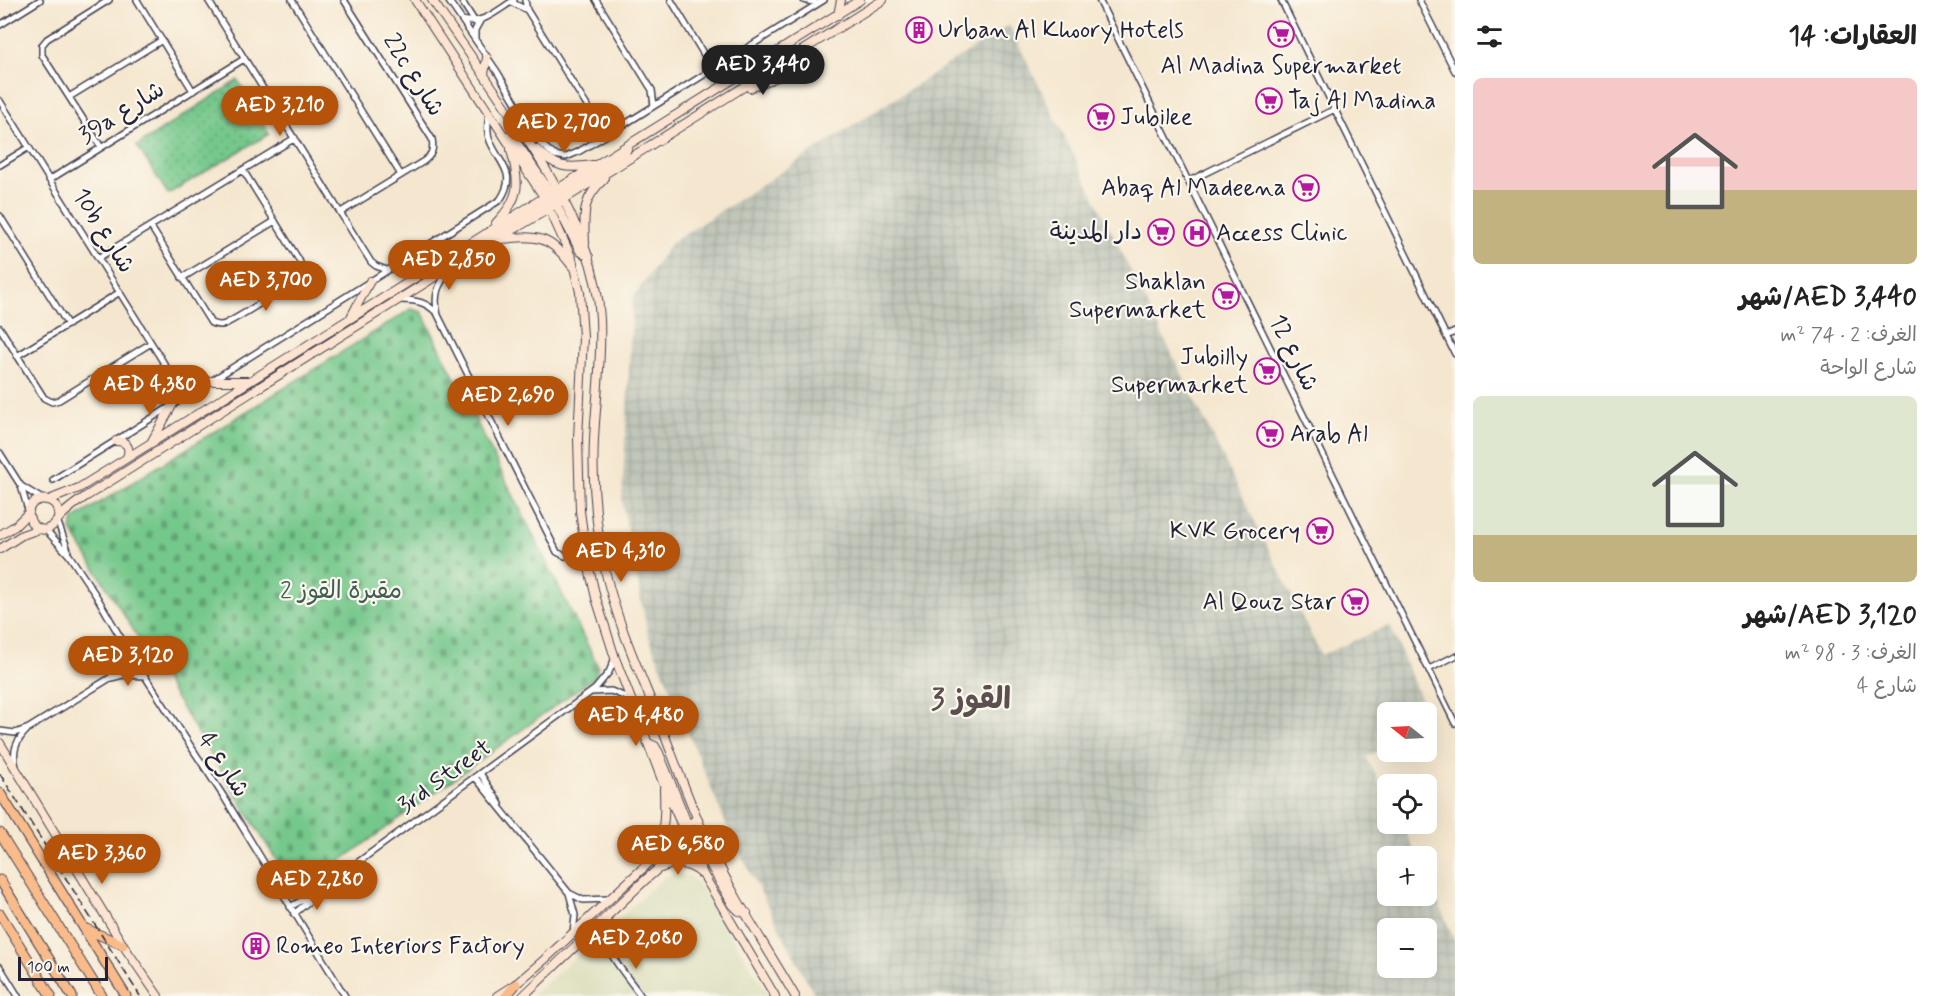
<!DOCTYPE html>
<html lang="ar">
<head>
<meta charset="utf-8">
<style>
	:root { --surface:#fff; --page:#f2f2f2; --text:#222; --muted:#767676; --accent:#b45309 }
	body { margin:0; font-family:Mynerve,"Playpen Sans Arabic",sans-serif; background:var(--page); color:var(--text); direction:rtl; height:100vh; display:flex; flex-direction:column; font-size:22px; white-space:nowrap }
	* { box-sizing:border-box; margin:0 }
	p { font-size:20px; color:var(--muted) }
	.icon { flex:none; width:33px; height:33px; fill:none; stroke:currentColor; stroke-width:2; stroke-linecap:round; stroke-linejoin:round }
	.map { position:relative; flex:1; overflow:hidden; direction:ltr }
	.drawer { display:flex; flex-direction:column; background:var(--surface); width:480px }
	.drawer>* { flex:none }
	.needle { width:39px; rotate:288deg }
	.tools { position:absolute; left:1377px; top:702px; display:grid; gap:12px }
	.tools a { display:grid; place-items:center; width:60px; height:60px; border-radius:9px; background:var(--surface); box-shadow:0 6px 24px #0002; font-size:30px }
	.scale { position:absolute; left:18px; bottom:15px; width:90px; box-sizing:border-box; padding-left:6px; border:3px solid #22223b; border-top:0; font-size:16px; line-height:21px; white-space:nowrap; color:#22223b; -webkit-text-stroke:4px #fbf7ec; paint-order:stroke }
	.price { position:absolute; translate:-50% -51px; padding:0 14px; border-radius:21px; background:var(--accent); color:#fff; font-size:20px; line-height:39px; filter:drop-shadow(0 2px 3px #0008) }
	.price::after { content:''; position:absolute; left:50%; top:36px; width:18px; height:14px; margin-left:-9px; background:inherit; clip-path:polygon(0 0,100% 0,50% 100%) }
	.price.current { background:#222; color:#fff }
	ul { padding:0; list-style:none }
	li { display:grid; align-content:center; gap:12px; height:318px; padding:0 18px }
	li span { display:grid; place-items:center; height:186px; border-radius:9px; color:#555 }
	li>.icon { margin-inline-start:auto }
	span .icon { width:108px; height:108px; fill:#fffc; stroke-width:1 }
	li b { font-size:26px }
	h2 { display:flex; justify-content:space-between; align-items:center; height:72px; padding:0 18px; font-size:26px }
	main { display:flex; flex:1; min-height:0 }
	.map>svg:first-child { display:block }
</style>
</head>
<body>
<main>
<section class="drawer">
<h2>العقارات: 14<svg class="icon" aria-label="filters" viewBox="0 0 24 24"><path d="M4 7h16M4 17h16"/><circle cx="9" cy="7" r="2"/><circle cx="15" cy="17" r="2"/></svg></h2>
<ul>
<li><span style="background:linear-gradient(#f6c9c9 60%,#c2b280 0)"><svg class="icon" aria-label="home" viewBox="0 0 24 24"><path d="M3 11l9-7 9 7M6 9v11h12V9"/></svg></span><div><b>AED 3,440/شهر</b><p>الغرف: 2 · 74 m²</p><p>شارع الواحة</p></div></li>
<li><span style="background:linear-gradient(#dfe7d0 75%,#c2b280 0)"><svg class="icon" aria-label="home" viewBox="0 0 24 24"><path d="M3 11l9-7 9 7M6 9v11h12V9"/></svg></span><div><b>AED 3,120/شهر</b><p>الغرف: 3 · 98 m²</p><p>شارع 4</p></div></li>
</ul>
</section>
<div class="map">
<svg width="1455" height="996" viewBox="0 0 1455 996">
	<defs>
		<pattern id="industrial-grid" width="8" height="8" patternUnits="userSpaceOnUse" patternTransform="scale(1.5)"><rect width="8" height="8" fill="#c1c6b9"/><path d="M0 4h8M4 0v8" fill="none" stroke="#a6aaa0"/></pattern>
		<pattern id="cemetery-stones" width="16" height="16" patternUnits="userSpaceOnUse" patternTransform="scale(1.5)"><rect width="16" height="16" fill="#75c88b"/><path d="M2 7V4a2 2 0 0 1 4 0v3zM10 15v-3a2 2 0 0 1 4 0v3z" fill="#60a273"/></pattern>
		<pattern id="park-dots" width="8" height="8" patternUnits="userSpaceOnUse" patternTransform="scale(1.5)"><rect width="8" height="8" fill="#75c88b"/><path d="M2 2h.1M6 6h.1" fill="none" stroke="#60a273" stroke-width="1.8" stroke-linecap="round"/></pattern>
	</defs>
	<rect width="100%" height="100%" fill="#fbf7ec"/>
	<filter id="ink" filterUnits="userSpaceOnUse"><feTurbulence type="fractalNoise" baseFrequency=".0167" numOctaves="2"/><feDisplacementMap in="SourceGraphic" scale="12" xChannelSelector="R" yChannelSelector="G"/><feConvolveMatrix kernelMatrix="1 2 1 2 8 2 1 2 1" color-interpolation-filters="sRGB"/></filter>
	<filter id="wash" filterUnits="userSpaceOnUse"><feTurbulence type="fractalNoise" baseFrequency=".008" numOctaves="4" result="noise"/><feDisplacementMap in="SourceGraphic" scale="24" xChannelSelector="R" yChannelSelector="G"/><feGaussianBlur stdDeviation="1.35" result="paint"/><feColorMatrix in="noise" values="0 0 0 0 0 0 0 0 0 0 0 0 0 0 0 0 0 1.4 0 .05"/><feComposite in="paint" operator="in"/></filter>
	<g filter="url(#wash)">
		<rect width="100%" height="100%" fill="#f5e7cf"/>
		<path fill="#dbdebc" d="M677,874L690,876L703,890L769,996H532L666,876Z"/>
		<path fill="url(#industrial-grid)" fill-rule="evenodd" d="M1009,25L1321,655L1390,625L1426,712H1388L1387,746L1366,757L1387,795L1388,824H1402L1417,856H1388V896H1426L1427,877L1455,941V996H816L805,977L730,834L648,635L622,501L633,298L671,243ZM1388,928H1426V968H1388Z"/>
		<path fill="url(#cemetery-stones)" stroke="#4c7563" stroke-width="1.5" d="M411,309L422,312L598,666L595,677L303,888L292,885L71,530L74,519Z"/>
		<path fill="url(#park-dots)" stroke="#4c7563" stroke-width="1.5" d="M238,80L269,134L168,194L137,146Z"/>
	</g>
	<g filter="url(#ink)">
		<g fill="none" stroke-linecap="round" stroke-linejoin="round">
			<g stroke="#424051" stroke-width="8">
				<path id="street" d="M137,0L193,91
					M208,0L371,262L376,266L387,270
					M292,0L401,175
					M448,0L498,73L540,143L554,155L566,157L578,152L617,129L824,0
					M461,0L475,22
					M525,0L527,10L597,122L599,132L597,141
					M596,0L652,90L654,106
					M671,0L706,58V72
					M804,0L817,3
					M1099,0L1455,723
					M1281,0L1455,354
					M1419,0L1455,71
					M511,2L527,10
					M462,20C481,26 498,10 514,0
					M0,25L40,0
					M475,39V30L480,21
					M69,97L162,40
					M0,101L175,381C180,387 185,391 194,390
					M597,122L607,127L617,129
					M101,147L42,55V45L47,39L109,0
					M0,165L29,147
					M49,180L244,59
					M1189,181L1335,109
					M341,212L424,161C432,155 434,149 432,139L344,0
					M0,216L68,325
					M151,227L211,323C216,325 220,326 225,324C237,318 294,284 300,273C302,269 301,264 299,260L243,170
					M98,258L295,138
					M450,269C438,285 433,295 438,315L557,552L565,556
					M182,278L275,221
					M400,300C416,300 426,302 437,313
					M0,328L44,398L52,402L59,400L151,343
					M1446,336L1455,332
					M17,356L120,292
					M174,402L177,395L176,382
					M0,453L21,486L28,510
					M53,480L500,200C518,173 500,165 490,141C486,132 488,122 489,113
					M21,486L42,499
					M57,520L68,550
					M45,529L69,555L97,597L129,652L224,797L345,996
					M1429,669L1455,656
					M111,678L123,675L145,676
					M591,692L611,691L631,699
					M0,731L15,733L29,728L110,678L119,669L129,652
					M16,767C12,751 16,741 27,730
					M480,773L500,804
					M475,777L569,893L575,915L573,933
					M569,893L583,900L608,899
					M290,907L320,890
					M294,914L331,882L595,689L609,672L615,658
					M609,916C607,922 605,928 605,935C606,954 630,980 641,996
					M575,946L595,947L613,956
					M0,967L18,996"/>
			</g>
			<g stroke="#424051" stroke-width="10">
				<path id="secondary" d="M415,0L544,197L572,259L580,292L583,337L578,438L580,511L586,555L596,598L615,658L664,785L704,876L775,996
					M432,0C460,40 488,80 515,121C554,181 597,246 600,319C602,359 596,399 594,439C592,484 596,530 606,574C617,621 636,664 654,708C673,755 689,804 711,849C735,900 767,948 795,996
					M838,15L841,0
					M738,53L766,59
					M484,74L487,58
					M750,88L787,73
					M508,136L519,146L553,196
					M536,149C557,168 565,169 593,165
					M557,197L625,153L629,145
					M555,202L580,251L589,257
					M496,223C521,198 520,183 511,150
					M502,239C538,235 550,236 572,266
					M484,242L550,200
					M585,244C584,215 581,200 604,179
					M351,317L370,281
					M210,381H249
					M116,441C126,441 131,447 127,457
					M152,441L173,404
					M49,500L79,488L860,0
					M58,519C62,490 21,496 30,519C31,524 35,527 40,529C43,530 46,530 49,528C54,526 56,522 59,518C66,510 76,503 85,497L452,266L550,208L883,0
					M0,535L15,526L29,512
					M0,549L22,535L39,529
					M0,743L123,945L158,996
					M648,743L655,746L659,753L687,823L692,828
					M693,834L733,905L739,911L747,913
					M653,856C665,829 665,819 664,789
					M661,868C676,861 690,863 702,874
					M497,996L516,984L544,960L697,818
					M523,996L643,882L702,830"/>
			</g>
			<g stroke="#424051" stroke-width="11">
				<path id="highway" d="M0,793L126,996
					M0,833L102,996
					M0,880L72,996
					M0,914L51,996
					M86,929L123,945
					M506,996L516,984"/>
			</g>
			<use href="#street" stroke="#fff" stroke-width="5"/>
			<use href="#secondary" stroke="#fde4d1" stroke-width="8"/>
			<use href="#highway" stroke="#fabb8b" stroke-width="9"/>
			<path stroke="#22223b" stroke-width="1.5" stroke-dasharray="9 4.5" stroke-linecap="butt" d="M0,774L140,996"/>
		</g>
	</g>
	<defs>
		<g id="building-ring" transform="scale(1.35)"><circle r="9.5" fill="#fbf7ec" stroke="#b5179e" stroke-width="1.5"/><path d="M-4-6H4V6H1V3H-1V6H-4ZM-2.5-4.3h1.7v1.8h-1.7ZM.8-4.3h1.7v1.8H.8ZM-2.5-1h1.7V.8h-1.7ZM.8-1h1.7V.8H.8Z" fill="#b5179e"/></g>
		<g id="supermarket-ring" transform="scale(1.35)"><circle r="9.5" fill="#fbf7ec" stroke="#b5179e" stroke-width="1.5"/><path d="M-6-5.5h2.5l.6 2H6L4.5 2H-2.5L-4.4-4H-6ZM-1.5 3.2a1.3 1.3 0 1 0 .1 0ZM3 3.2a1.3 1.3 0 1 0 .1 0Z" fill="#b5179e"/></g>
		<g id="hospital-ring" transform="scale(1.35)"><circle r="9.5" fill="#fbf7ec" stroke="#b5179e" stroke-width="1.5"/><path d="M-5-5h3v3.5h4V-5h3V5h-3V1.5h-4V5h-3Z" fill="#b5179e"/></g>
	</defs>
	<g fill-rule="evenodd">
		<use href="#building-ring" x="919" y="30"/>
		<use href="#supermarket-ring" x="1281" y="34"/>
		<use href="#supermarket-ring" x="1269" y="101"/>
		<use href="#supermarket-ring" x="1101" y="117"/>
		<use href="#supermarket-ring" x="1306" y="188"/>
		<use href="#supermarket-ring" x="1161" y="232"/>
		<use href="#hospital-ring" x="1197" y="233"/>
		<use href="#supermarket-ring" x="1226" y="296"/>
		<use href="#supermarket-ring" x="1267" y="371"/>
		<use href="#supermarket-ring" x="1270" y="434"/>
		<use href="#supermarket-ring" x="1320" y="531"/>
		<use href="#supermarket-ring" x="1355" y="602"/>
		<use href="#building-ring" x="256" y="946"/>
	</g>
	<g text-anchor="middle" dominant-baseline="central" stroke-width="4.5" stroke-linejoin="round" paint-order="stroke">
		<g font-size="24" fill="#22223b" stroke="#fbf7ec" text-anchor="start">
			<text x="938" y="30">Urban Al Khoory Hotels</text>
			<text x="1281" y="66" text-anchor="middle">Al Madina Supermarket</text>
			<text x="1288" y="101">Taj Al Madina</text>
			<text x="1120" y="117">Jubilee</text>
			<text x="1286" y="188" text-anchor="end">Abaq Al Madeena</text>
			<text x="1142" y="232" text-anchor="end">دار المدينة</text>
			<text x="1216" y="233">Access Clinic</text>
			<text x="1206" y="282" text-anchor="end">Shaklan<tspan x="1206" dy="28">Supermarket</tspan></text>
			<text x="1248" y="357" text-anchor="end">Jubilly<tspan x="1248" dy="28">Supermarket</tspan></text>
			<text x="1290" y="434">Arab Al</text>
			<text x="1300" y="531" text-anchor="end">KVK Grocery</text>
			<text x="1336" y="602" text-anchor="end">Al Qouz Star</text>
			<text x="276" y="946">Romeo Interiors Factory</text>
		</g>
		<g font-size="24" fill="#22223b" stroke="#fbf7ec">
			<text transform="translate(413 75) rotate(58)">22c شارع</text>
			<text transform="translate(122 113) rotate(-32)">39a شارع</text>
			<text transform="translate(103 231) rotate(58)">10b شارع</text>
			<text transform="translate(1293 353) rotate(64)">شارع 12</text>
			<text transform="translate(223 765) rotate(57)">شارع 4</text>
			<text transform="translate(445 777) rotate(-36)">3rd Street</text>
		</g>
		<g font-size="24" fill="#3f5c57" stroke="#fbf7ec">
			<text x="341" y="591">مقبرة القوز 2</text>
		</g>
		<g font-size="30" font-weight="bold" fill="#5c4f4f" stroke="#fbf7ec">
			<text x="971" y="699">القوز 3</text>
		</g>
	</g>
</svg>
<div class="tools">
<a><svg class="needle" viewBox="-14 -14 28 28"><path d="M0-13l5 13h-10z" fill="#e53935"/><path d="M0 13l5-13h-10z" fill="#767676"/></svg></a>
<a><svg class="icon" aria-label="locate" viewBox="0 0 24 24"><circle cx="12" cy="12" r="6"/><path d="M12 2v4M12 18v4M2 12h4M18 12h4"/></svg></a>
<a>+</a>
<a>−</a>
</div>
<div class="scale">100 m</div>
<b class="price current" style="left:763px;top:96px">AED 3,440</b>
<b class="price" style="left:280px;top:137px">AED 3,210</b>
<b class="price" style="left:564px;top:154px">AED 2,700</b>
<b class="price" style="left:449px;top:291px">AED 2,850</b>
<b class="price" style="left:266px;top:312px">AED 3,700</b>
<b class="price" style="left:150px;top:416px">AED 4,380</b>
<b class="price" style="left:508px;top:427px">AED 2,690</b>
<b class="price" style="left:621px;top:583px">AED 4,310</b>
<b class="price" style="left:128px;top:687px">AED 3,120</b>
<b class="price" style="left:636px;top:747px">AED 4,480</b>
<b class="price" style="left:678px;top:876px">AED 6,580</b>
<b class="price" style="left:102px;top:885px">AED 3,360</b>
<b class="price" style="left:317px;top:911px">AED 2,280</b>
<b class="price" style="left:636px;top:970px">AED 2,080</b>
</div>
</main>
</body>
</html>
